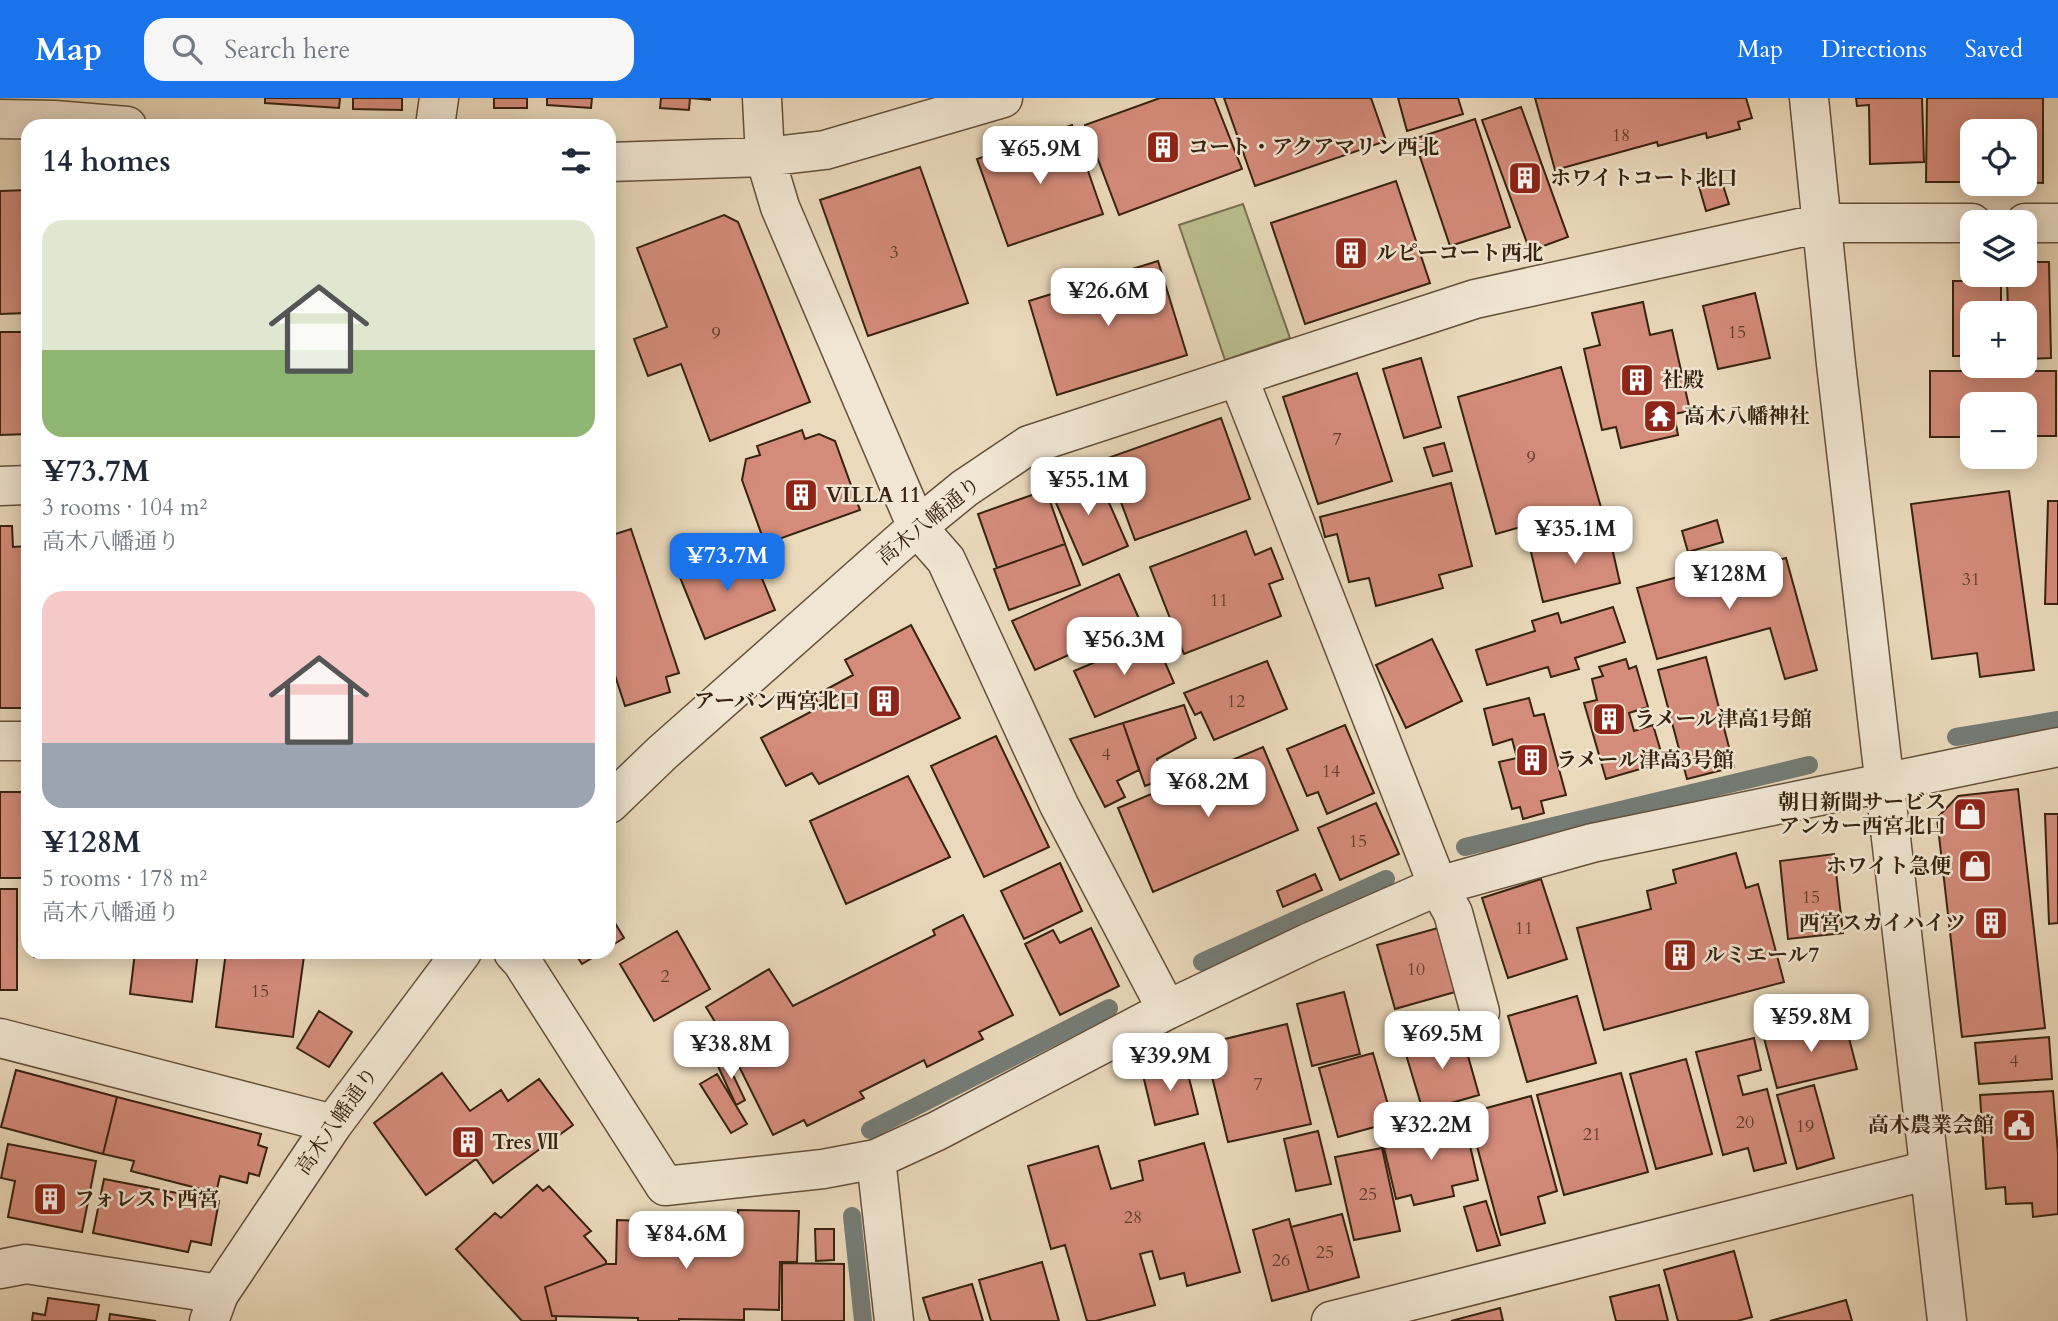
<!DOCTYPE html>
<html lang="en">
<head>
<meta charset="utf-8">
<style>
	:root { --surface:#fff; --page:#f6f6f7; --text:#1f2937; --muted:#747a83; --accent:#1a73e8 }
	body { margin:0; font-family:Cardo,"Noto Serif JP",serif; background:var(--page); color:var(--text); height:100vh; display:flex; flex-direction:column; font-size:26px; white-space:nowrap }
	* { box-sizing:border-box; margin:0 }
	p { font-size:23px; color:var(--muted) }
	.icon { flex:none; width:38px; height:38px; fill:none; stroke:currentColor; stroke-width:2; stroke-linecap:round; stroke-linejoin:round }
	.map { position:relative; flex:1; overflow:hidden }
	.drawer { position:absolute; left:21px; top:21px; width:595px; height:840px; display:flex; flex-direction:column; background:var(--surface); border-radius:21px; box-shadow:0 4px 18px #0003 }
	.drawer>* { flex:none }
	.fabs { position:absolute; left:1960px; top:21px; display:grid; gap:14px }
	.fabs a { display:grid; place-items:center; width:77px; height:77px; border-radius:14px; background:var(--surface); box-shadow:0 4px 18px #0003; font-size:35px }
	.price { position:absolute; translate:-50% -60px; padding:0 16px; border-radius:14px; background:#fff; color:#222; font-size:23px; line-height:46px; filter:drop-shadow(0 2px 4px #0008) }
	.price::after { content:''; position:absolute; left:50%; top:42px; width:21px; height:16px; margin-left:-10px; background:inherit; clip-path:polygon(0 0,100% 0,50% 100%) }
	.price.on { background:var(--accent); color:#fff }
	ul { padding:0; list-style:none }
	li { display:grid; align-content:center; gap:14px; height:371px; padding:0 21px }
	li span { display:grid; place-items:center; height:217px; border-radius:21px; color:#555 }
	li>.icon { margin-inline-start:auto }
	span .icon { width:126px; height:126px; fill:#fffc; stroke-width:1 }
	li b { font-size:30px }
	h2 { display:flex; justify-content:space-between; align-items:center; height:84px; padding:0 21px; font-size:30px }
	header { display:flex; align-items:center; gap:42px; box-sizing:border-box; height:98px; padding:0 35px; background:var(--accent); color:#fff }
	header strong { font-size:33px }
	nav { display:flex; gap:38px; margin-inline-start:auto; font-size:24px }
	.search { width:490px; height:63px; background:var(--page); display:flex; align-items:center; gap:18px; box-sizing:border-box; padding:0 24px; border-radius:21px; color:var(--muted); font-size:26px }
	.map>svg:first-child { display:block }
</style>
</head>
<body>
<header>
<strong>Map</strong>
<div class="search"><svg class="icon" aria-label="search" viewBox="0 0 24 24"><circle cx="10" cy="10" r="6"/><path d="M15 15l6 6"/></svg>Search here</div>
<nav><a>Map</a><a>Directions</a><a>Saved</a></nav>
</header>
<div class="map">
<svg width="2058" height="1223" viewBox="0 0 2058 1223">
	<rect width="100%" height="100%" fill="#ead9bb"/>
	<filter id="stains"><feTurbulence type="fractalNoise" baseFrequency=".00286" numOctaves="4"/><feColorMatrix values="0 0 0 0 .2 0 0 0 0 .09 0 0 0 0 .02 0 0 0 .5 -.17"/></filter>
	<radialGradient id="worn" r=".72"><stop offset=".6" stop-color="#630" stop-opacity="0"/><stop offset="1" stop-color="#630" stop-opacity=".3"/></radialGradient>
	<path fill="#babe8e" stroke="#78704e" stroke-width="2" d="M1243,106L1290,240L1225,262L1179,127Z"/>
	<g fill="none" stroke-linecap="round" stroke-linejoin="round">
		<path stroke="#747c76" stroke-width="18" d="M1956,639L2058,622
			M1465,749L1809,667
			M1202,864L1386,781
			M870,1032L1109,910
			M852,1118L863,1223"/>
	</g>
	<path fill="#d48b7a" stroke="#37230f" stroke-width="2" d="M265,0H340L339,10L265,5Z
		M353,0H402V12L353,11Z
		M494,0H527V10H494Z
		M547,0H592L591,10L547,7Z
		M661,0H710V2L690,0L689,12L660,10Z
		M1160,0H1214L1242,71L1119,117L1085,27Z
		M1224,0H1371L1386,43L1255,88Z
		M1398,0H1458L1463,16L1407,33Z
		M1535,0H1746L1752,20L1738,24L1740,31L1707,40L1706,35L1658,48L1657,44L1555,72Z
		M1856,0H1922L1924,64L1870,66L1869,7L1857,8Z
		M1927,0H2043V85L2025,84V33H1972V84H1926Z
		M1521,9L1568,139L1530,153L1482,22Z
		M1475,21L1510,129L1450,148L1414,41Z
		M1072,27L1103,116L1008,148L977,61Z
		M920,69L968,205L868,238L820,102Z
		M1720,78L1729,106L1706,113L1698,85Z
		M1396,83L1430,185L1305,226L1271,125Z
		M28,92V215L0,216V93Z
		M724,117L738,124L810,304L710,343L681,266L648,278L634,241L667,229L637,150Z
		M2025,147H2028V164H2049L2051,260L2025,261V215H2008L2007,177H2025Z
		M1158,163L1187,257L1057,297L1029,203Z
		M1973,177H2001V215H1972V258H1953V183H1973Z
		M1755,195L1770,260L1718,271L1703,208Z
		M1643,204L1650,237L1672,232L1690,313L1674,316L1678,337L1621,350L1616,329L1602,332L1584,251L1600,247L1592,215Z
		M0,234H28V336L0,337Z
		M1421,260L1441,329L1404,340L1383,271Z
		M1561,269L1604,420L1556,433L1553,420L1496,436L1458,299Z
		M1930,273H2056V338H2025V306H1972V339H1930Z
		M1357,275L1392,383L1318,406L1283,299Z
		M1221,320L1250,401L1135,442L1105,361Z
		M802,332L805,341L819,336L835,343L860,412L765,446L742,382L746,361L760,357L757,348Z
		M1444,345L1452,373L1433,378L1424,350Z
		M1096,375L1128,448L1083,467L1047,384L1067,376L1071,386Z
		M1451,385L1472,468L1439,477L1443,490L1376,508L1369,480L1349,484L1337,436L1325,439L1320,419Z
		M1046,392L1065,446L997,470L978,416Z
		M2009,393L2034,572L1980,579L1977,555L1932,561L1911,406Z
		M2048,403H2058V506H2045Z
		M1717,422L1723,444L1688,454L1682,433Z
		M0,428H12L13,449L28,448V610H0Z
		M631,431L679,575L666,579L670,594L625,608L609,559V438Z
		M1608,432L1620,485L1543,504L1530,450Z
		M1246,433L1255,457L1271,450L1283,481L1269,486L1281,518L1184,556L1150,469Z
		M1065,446L1080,487L1009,512L994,471Z
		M749,449L775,512L705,541L679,477Z
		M1760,457L1763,466L1786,460L1817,572L1785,581L1770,530L1657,561L1637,490Z
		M1119,476L1141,525L1035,572L1012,523Z
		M1613,509L1625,544L1575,560L1579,571L1551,579L1548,569L1487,587L1476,552L1535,533L1532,523L1558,515L1561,525Z
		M911,527L960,620L819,686L812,675L786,688L761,640L820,609L814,598L853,577L845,562Z
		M1154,539L1174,585L1095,619L1074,573Z
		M1432,541L1462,603L1406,630L1376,567Z
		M1706,559L1734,669L1687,681L1658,572Z
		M1626,561L1629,571L1636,568L1648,609L1629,615L1634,633L1653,627L1664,664L1606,681L1584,605L1597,602L1592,581L1603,578L1599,569Z
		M1267,563L1287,611L1214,642L1201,614L1195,617L1184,595Z
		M1529,600L1534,618L1544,616L1566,697L1541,703L1544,715L1523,721L1520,709L1512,711L1499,664L1517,660L1512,641L1493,647L1484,611Z
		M1184,607L1196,640L1157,661L1164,681L1145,688L1123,625Z
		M1123,625L1139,672L1117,683L1125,699L1105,709L1070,641Z
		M1345,627L1374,695L1327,716L1318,694L1307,698L1287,651Z
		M996,638L1049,749L984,779L931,668Z
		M1263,649L1298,732L1153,794L1118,710Z
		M908,678L950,759L846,806L810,723Z
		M2018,691L2045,930L1962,939L1937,720L1958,698Z
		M0,694H28V780H0Z
		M1376,705L1399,756L1340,782L1318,730Z
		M2045,716H2058V825L2049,826Z
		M1736,755L1746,790L1758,786L1784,884L1604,932L1577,830L1651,811L1647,793L1676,785L1673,772Z
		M1834,756L1843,835L1788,841L1780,763Z
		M1060,765L1082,813L1024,841L1001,793Z
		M1315,776L1322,792L1283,809L1277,793Z
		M1541,781L1567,861L1508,880L1482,800Z
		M0,791H17V892H0Z
		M609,815L624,840L609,849Z
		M963,817L1013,917L979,934L983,941L927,969L924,962L860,994L864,1000L807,1028L804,1022L773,1037L726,942L706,909L769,871L793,908L935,837L933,832Z
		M1091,830L1119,888L1060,917L1025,846L1053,832L1060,845Z
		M1438,830L1455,894L1395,911L1377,847Z
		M677,833L710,891L654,923L620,866Z
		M34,854H120V859H34Z
		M135,854H198L192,904L130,896Z
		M226,854H276L304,858L293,939L216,929Z
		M574,854H602L582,866Z
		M1344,894L1360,956L1312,968L1297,906Z
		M1577,898L1596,965L1527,984L1508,918Z
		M319,913L352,934L329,969L297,950Z
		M1844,921L1857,971L1777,990L1764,940Z
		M1287,926L1311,1026L1228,1044L1204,946Z
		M1461,933L1479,997L1423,1013L1404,950Z
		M2049,939L2052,981L1979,986L1975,945Z
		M1754,940L1761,972L1738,978L1743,997L1767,991L1786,1065L1754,1073L1748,1050L1723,1057L1696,954Z
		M1373,955L1393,1024L1338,1039L1319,970Z
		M725,960L745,1002L736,1007L716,964Z
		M1686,961L1712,1056L1656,1071L1630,976Z
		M1185,964L1198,1016L1155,1027L1142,973Z
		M16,972L117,999L103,1056L1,1029Z
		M442,975L470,1013L501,992L508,1003L539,981L573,1027L493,1085L476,1061L426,1097L374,1025Z
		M1621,975L1648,1074L1564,1097L1537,997Z
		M717,976L747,1026L731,1035L700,986Z
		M1814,987L1834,1060L1797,1071L1777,997Z
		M2053,993L2058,1056V1116L2033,1119L2032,1105L2006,1106L2005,1089L1986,1091L1980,997Z
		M1531,998L1557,1093L1538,1099L1545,1125L1501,1137L1468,1015Z
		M117,999L261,1036L258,1047L267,1050L259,1078L249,1075L247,1085L220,1078L216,1095L131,1073L134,1063L103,1056Z
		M1464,1022L1478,1082L1452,1088L1454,1098L1414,1107L1411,1097L1396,1101L1384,1050L1395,1047L1393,1038Z
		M1318,1033L1331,1086L1296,1093L1284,1041Z
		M1204,1045L1240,1174L1187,1188L1184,1175L1160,1181L1152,1153L1140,1156L1155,1207L1096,1223H1087L1065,1147L1051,1151L1028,1068L1098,1048L1111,1091L1143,1082L1139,1063Z
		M8,1046L96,1063L82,1134L8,1119L15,1083L1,1080Z
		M1382,1050L1400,1133L1354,1142L1335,1059Z
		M104,1081L219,1103L211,1147L191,1143L188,1154L93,1135Z
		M537,1087L543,1093L549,1088L591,1133L584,1138L606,1163V1166L545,1189L552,1218H556V1223H522L456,1151L495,1115L501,1120Z
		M1486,1103L1500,1147L1477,1153L1464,1109Z
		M738,1112L799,1113L797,1164H780L779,1212L744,1211V1222L679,1221V1223H638V1220L552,1218L545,1189L606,1166H616L617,1122L738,1126Z
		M1342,1116L1359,1179L1309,1193L1291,1129Z
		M1289,1121L1309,1193L1272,1203L1253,1132Z
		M815,1131H834V1162L816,1163Z
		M1734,1153L1752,1219L1737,1223H1678L1664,1172Z
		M1042,1164L1059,1223H991L979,1182Z
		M782,1165L844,1166V1223H782Z
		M972,1186L983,1223H930L923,1200Z
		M1659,1187L1668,1223H1616L1610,1199Z
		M48,1200L99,1207L96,1223H32L33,1215L45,1217Z
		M1846,1202L1852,1223H1770Z
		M1500,1210L1503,1223H1451Z
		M110,1216L156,1223H109Z"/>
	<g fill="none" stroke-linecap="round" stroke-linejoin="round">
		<g stroke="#64503a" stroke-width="41">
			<path id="minor" d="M762,0L765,59L780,109L917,429L946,462L1059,707L1167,912
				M1809,0L1836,266L1947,1223
				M0,21L54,22L127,28
				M435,28L439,0
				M609,64L765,59L825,52L1003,0
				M2025,125H2058
				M1238,279L1438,788L1453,815L1480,914
				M0,388L28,387
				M0,643H28
				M609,706L662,655L917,429L965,390L1029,347L1475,201L1822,125H1972
				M513,854L522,864L665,1088L823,1071L876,1061L937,1033L1167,912L1310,844L1438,788L1592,745L2058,649
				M0,940L333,1026
				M876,1061L894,1223
				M0,1171L26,1166L219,1196
				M209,1223L219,1196L333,1026L462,854
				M1331,1223L1929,1072"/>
		</g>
		<use href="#minor" stroke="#f1e6d3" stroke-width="38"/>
	</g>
	<defs>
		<g id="building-square" transform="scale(1.75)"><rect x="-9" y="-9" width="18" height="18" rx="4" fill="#8f2418" stroke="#f1e6d3"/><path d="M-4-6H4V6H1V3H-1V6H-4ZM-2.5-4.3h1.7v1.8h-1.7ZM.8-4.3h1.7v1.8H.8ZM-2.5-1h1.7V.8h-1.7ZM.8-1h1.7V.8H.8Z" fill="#fff"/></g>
		<g id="temple-square" transform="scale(1.75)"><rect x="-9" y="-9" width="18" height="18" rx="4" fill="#8f2418" stroke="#f1e6d3"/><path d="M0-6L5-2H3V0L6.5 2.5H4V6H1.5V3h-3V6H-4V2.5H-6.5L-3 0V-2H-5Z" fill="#fff"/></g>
		<g id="shop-square" transform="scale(1.75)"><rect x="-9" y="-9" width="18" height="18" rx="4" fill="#8f2418" stroke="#f1e6d3"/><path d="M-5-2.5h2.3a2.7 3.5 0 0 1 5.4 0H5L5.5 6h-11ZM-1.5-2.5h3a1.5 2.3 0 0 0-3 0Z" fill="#fff"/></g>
		<g id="civic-square" transform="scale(1.75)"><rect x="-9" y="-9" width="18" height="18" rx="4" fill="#8f2418" stroke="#f1e6d3"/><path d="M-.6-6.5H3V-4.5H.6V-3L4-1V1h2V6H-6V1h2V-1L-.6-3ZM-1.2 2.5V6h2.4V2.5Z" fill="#fff"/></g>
	</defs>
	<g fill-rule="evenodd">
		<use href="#building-square" x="1163" y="49"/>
		<use href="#building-square" x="1525" y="80"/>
		<use href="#building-square" x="1351" y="155"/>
		<use href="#building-square" x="1637" y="282"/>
		<use href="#temple-square" x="1660" y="318"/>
		<use href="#building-square" x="801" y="397"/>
		<use href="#building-square" x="884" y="603"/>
		<use href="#building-square" x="1609" y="621"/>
		<use href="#building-square" x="1532" y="662"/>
		<use href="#shop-square" x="1970" y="716"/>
		<use href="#shop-square" x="1975" y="768"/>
		<use href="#building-square" x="1991" y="825"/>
		<use href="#building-square" x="1680" y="857"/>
		<use href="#civic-square" x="2019" y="1027"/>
		<use href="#building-square" x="468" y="1044"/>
		<use href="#building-square" x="50" y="1101"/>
	</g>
	<g text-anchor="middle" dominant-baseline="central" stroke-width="5" stroke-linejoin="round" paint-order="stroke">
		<g font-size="18" fill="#5e3d2a">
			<text x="1621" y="37">18</text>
			<text x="894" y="154">3</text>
			<text x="1737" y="234">15</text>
			<text x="716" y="235">9</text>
			<text x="1337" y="341">7</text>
			<text x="1531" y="359">9</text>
			<text x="1971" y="481">31</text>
			<text x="1219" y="502">11</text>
			<text x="1236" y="603">12</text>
			<text x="1106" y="656">4</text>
			<text x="1331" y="673">14</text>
			<text x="1358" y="743">15</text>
			<text x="1811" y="799">15</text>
			<text x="1524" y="830">11</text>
			<text x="1416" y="871">10</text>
			<text x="665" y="878">2</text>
			<text x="260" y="893">15</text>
			<text x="2014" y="963">4</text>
			<text x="1258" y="986">7</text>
			<text x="1745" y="1024">20</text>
			<text x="1805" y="1028">19</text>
			<text x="1592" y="1036">21</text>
			<text x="1368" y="1096">25</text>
			<text x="1133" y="1119">28</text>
			<text x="1325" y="1154">25</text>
			<text x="1281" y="1162">26</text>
		</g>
		<g font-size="21" font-weight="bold" fill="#37230f" stroke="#f1e6d3" text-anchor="start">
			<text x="1188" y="49">コート・アクアマリン西北</text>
			<text x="1550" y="80">ホワイトコート北口</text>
			<text x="1376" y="155">ルピーコート西北</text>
			<text x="1662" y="282">社殿</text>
			<text x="1684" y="318">高木八幡神社</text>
			<text x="826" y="397">VILLA 11</text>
			<text x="860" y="603" text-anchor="end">アーバン西宮北口</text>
			<text x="1634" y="621">ラメール津高1号館</text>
			<text x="1556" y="662">ラメール津高3号館</text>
			<text x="1946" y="704" text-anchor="end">朝日新聞サービス<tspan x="1946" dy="24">アンカー西宮北口</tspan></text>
			<text x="1951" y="768" text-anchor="end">ホワイト急便</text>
			<text x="1966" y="825" text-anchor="end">西宮スカイハイツ</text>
			<text x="1704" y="857">ルミエール7</text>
			<text x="1994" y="1027" text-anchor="end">高木農業会館</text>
			<text x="492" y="1044">Tres Ⅶ</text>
			<text x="74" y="1101">フォレスト西宮</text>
		</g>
		<g font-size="21" fill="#37230f" stroke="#f1e6d3">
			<text transform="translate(929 423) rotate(-39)">高木八幡通り</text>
			<text transform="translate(337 1023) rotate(-55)">高木八幡通り</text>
		</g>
	</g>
	<rect width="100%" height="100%" filter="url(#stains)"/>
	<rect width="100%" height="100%" fill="url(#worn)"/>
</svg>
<div class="fabs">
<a><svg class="icon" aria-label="locate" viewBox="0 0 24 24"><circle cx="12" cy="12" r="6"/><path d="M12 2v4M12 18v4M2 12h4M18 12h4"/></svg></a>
<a><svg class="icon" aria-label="layers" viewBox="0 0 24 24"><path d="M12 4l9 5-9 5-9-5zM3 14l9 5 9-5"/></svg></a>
<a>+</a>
<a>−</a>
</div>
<b class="price" style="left:1040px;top:88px">¥65.9M</b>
<b class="price" style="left:1108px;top:230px">¥26.6M</b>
<b class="price" style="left:1088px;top:419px">¥55.1M</b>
<b class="price" style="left:1575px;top:468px">¥35.1M</b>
<b class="price on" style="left:727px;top:495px">¥73.7M</b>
<b class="price" style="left:1729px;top:513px">¥128M</b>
<b class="price" style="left:1124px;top:579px">¥56.3M</b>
<b class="price" style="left:1208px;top:721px">¥68.2M</b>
<b class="price" style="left:1811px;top:956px">¥59.8M</b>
<b class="price" style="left:1442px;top:973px">¥69.5M</b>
<b class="price" style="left:731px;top:983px">¥38.8M</b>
<b class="price" style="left:1170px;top:995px">¥39.9M</b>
<b class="price" style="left:1431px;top:1064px">¥32.2M</b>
<b class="price" style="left:686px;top:1173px">¥84.6M</b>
<section class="drawer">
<h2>14 homes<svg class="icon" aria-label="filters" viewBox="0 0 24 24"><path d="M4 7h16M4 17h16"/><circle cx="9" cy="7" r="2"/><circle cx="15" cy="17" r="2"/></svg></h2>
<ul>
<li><span style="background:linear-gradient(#dfe7d0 60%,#8fb573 0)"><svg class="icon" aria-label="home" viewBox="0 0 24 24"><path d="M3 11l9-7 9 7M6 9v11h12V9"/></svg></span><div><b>¥73.7M</b><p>3 rooms · 104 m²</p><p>高木八幡通り</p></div></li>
<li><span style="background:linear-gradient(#f6c9c9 70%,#9aa5b1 0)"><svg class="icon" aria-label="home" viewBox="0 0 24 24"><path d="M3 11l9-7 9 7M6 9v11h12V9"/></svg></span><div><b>¥128M</b><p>5 rooms · 178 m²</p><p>高木八幡通り</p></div></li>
</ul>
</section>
</div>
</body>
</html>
